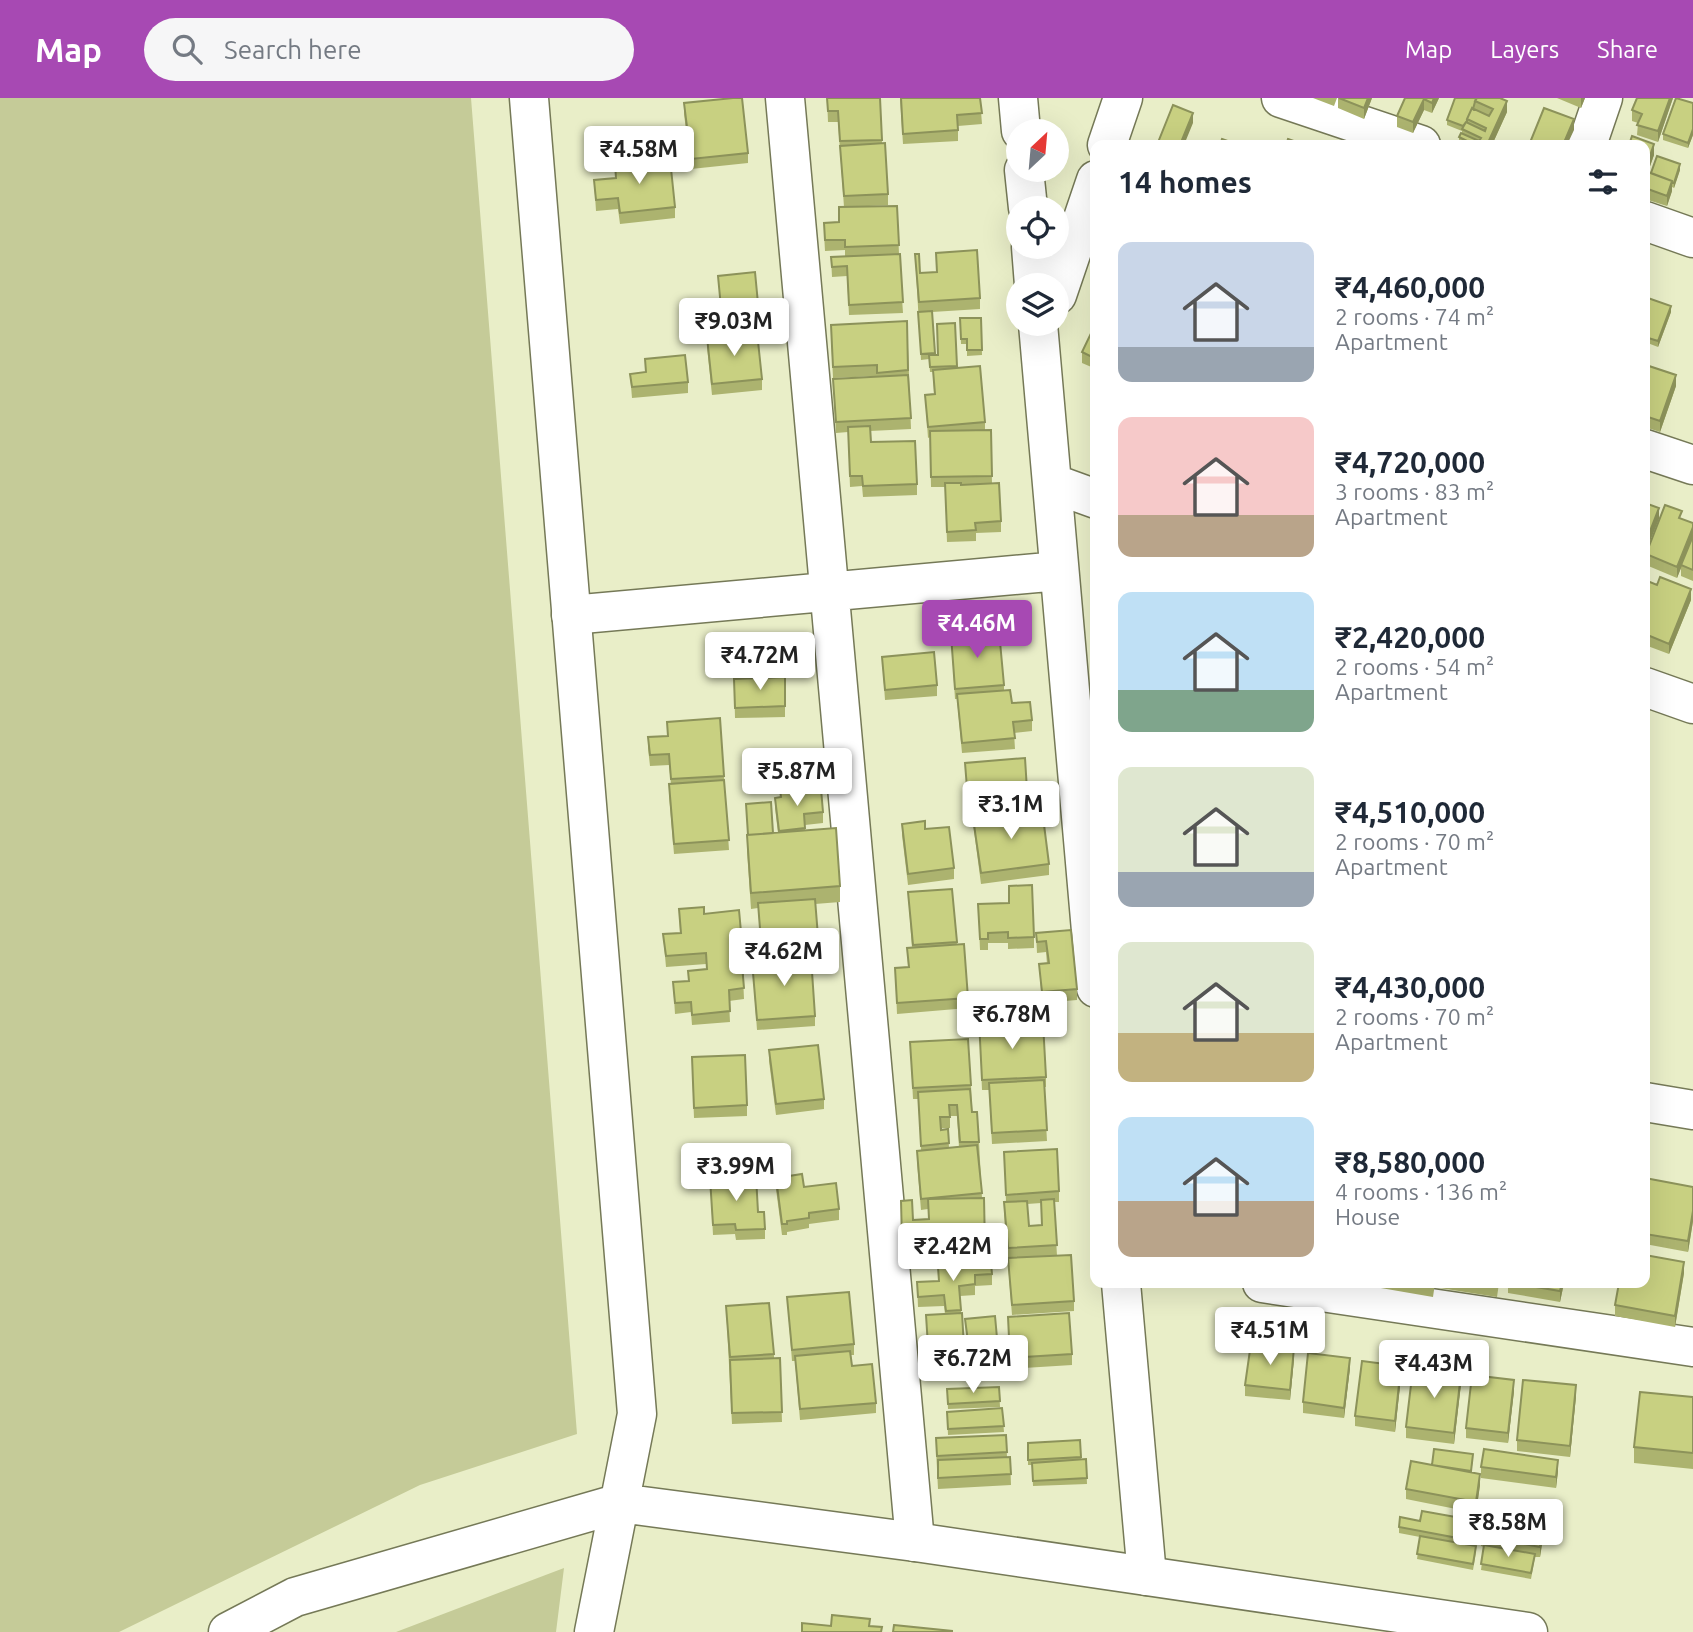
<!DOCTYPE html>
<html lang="en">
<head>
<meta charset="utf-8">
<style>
	:root { --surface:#fff; --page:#f6f6f7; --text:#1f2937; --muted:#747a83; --accent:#a749b3 }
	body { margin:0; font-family:Ubuntu,sans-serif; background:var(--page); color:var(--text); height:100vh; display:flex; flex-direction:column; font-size:26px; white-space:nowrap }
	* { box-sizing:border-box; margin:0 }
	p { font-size:23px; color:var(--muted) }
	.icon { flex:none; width:38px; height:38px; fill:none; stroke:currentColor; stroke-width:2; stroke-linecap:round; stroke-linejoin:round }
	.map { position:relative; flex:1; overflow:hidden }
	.details { position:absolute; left:1090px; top:42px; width:560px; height:1148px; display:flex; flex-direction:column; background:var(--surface); border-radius:14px; box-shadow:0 7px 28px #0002 }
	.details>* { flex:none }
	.needle { width:46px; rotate:26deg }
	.fabs { position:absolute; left:1006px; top:21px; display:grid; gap:14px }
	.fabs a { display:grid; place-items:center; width:63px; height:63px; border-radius:50%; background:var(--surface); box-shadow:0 7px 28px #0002; font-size:35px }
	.price { position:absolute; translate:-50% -60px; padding:0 16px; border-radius:7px; background:#fff; color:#222; font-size:23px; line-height:46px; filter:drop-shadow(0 2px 4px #0008) }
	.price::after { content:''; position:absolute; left:50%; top:42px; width:21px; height:16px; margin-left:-10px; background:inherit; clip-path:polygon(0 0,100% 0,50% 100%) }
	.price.current { background:var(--accent); color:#fff }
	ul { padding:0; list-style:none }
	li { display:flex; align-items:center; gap:21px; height:175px; padding:0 28px }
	li span { display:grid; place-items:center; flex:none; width:196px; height:140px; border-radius:14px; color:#555 }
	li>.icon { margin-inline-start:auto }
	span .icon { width:84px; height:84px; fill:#fffc; stroke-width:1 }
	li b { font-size:30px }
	h2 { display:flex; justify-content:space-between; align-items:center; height:84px; padding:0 28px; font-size:30px }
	header { display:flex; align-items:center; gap:42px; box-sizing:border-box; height:98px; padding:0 35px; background:var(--accent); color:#fff }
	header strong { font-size:33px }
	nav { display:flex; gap:38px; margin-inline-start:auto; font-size:24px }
	.search { width:490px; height:63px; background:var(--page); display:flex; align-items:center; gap:18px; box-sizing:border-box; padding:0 24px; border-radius:38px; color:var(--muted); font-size:26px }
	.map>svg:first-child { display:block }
</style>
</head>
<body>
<header>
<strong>Map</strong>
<div class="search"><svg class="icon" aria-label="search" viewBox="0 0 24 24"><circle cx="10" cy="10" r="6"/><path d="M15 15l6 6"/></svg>Search here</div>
<nav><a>Map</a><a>Layers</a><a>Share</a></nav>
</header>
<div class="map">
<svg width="1693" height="1534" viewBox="0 0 1693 1534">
	<rect width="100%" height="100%" fill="#e9eec8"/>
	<path fill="#c5cb98" d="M0,0H471L577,1336L420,1387L119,1534H0Z
		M564,1470L556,1534H396Z"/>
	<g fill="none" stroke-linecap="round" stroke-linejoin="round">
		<g stroke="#757957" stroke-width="41">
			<path id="street" d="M785,0L915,1444
				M1018,0L1021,33
				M1281,0L1421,47
				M1107,47L1123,0
				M1587,47L1603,0
				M1024,72L1028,110
				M1645,123L1693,140
				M1031,149L1034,187
				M1057,197L1096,82
				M1038,226L1096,890
				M1645,351L1693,367
				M1052,385L1096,401
				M571,517L1059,473
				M1645,589L1693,606
				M1645,1004L1693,1012
				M1121,1185L1147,1478
				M1262,1185L1693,1249"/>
		</g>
		<g stroke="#757957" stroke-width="41">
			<path id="secondary" d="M529,0L637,1316L594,1534
				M228,1534L295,1499L620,1405L915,1444L1528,1534"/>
		</g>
		<use href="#street" stroke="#fff" stroke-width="38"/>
		<use href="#secondary" stroke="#fff" stroke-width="38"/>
	</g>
	<path fill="#acb36f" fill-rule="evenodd" d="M827,0H880L882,45L888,96V107L849,109L897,108L899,156L903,215L849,217L847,178L832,179L831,159L845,158V152L825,153L824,135L839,124L844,109L838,24H828Z
		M900,0H980L982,26L958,28V43L903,46Z
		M1313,0H1337L1334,8Z
		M1338,0H1372L1364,21L1338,10Z
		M1405,0H1439L1432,15L1424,12L1413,35L1397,29V18Z
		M1455,0H1500L1507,14L1492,47H1459V39L1462,36V33L1447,27V22Z
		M1557,0H1585L1581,10Z
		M1637,0H1673L1658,44L1637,37L1638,25L1632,23V12Z
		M684,5L748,55V65L691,71L684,16Z
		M1693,5V37L1688,50L1663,42V36Z
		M1645,47L1654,57L1648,74L1651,75L1680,72L1674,90L1672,89V93L1667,108L1645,101Z
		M615,66L675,109V120L620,126L618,111L596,113L594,82L615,80Z
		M936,155L980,200V211L932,214L935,257H938L955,225L957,270L985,324V332H991L992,386L1001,423V434L976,435V443L947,444L945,389H931L930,339L928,340L925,297L934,296L933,274H930L929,261L921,262L915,156L920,175L936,174Z
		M718,178L759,216V227L722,231Z
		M1645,199L1671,214L1658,249L1645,244Z
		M960,220H981L982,257L967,258V246H961Z
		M907,223L911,331L870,333L871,344L917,386V397L863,399L862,388L850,389L848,334L836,335L833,281L877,279V278L833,280L831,238Z
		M1096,225V271L1082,265V254Z
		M707,239L762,281V292L712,297L707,249Z
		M1645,260L1648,267L1676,288L1660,334L1645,329Z
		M645,261L688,284V295L632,300L630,276L645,274Z
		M1682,421L1693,425V483L1681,478V470L1677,480L1646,467V456Z
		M1645,482L1691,502L1669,556L1645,547Z
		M951,537L1004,587V592L1012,605L1032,622V633L1014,635L1015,651L962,655L957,601H955Z
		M882,559L937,587V598L885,602Z
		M785,579V619L735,620L734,581Z
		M667,624L724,678L729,752L674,756L669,697V686H671L669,667L650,668L648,650V639L667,638Z
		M965,665L1027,692L1037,691L1039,712L1049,766V777L981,786L973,725L969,726Z
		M780,692L798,694L823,714V725L805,727V733L840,788V804L815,806L819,862H815V857L795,858L815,918V928L757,932L752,863L762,862L758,810L751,811L747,753V737L778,735L775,710V700L780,699ZM787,858V860L768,862V860Z
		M902,726L925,731L954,770V781L908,787L902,737Z
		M952,791L957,847L968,900V910L897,916L895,870L908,869L907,850H912L908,794Z
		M978,806L1034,839V850L1008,851V845H988V852H980Z
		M679,811L704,816L744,867V878H743L744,901L729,903L730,924L692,927L691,914L675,916L673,884L688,883V873L707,871L706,866L666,869L663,836L680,835Z
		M1071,832L1077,891V902L1042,905L1039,866H1047L1046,854L1037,855L1036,835Z
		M979,922L991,927L1046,979V989H1044L1047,1043L992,1046L989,992H982Z
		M910,944L971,987L972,1014L979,1044L982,1100H984L985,1159L933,1162L932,1153L902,1154L901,1103L913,1122L929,1121L928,1111L921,1112L917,1064V1053L921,1052L918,1001H913ZM950,1018H957L959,1049L949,1050L948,1031L941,1032V1030H950Z
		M769,952L824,1001V1011L776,1017L769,963Z
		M692,970L747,1007V1018L694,1020Z
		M1004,1054L1059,1093V1104H1054L1057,1158L1074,1203V1213L1012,1217L1004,1115V1104H1006ZM1041,1105L1042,1127L1029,1128L1027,1106Z
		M710,1080L765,1131V1141L736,1142L735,1136L713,1137Z
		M776,1080L804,1089L839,1111V1122L809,1126V1130L787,1134V1137H782L776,1091Z
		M1645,1080L1693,1089V1123L1688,1154L1645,1146Z
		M938,1169L992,1176V1187L975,1188V1197L960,1198L965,1277L946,1278L945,1258L928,1259L926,1217L945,1216L944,1208L918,1209L917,1184L939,1183Z
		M1684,1175L1675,1229L1615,1218V1207Z
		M1375,1185H1435L1433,1199L1375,1189Z
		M1440,1185H1499L1497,1199L1440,1190Z
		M1508,1185H1564L1560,1204L1508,1195Z
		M787,1199L854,1246V1257H851L852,1268L876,1305V1315L800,1322L795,1263H792Z
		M726,1208L774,1256V1261L780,1260L782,1324L732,1326Z
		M1008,1219L1072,1256V1267L1010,1271Z
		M965,1221L999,1262V1272L977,1274L975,1254L968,1255Z
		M1294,1261L1290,1302L1245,1298V1287Z
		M1350,1270L1344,1320L1303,1315V1304Z
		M1401,1279L1395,1334L1355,1328V1318Z
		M1461,1286L1454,1346L1406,1340V1329Z
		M999,1289L1000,1309L948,1311L947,1291Z
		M1514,1293L1508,1345L1466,1340V1330Z
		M1576,1298L1570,1359L1517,1353V1342Z
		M1693,1299V1371L1634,1365V1349Z
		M1002,1310L1004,1334L948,1337L947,1314Z
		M1006,1337L1007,1359H1010L1011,1387L938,1391L936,1351Z
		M1080,1342L1081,1362L1086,1361L1087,1386L1033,1388L1032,1367H1028V1345Z
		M1473,1362L1471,1374L1480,1387L1476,1415L1406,1401V1391L1432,1367Z
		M1481,1369L1558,1373L1556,1390L1481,1380Z
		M1420,1423L1467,1426L1463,1446L1476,1454L1473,1472L1417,1461L1420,1439L1399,1435V1429Z
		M1481,1438L1543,1440L1540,1459H1535L1531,1481L1481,1472L1484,1449L1481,1448Z"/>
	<path fill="#8c925a" d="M1368,0H1372L1364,21V10Z
		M1434,0H1439L1432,15V5Z
		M1581,0H1585L1581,10Z
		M1670,0H1673L1658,44V33Z
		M1424,1V12L1413,35V24Z
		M1507,3V14L1492,47H1487Z
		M1193,15V25L1184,47H1180Z
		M1574,21V32L1567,47H1563Z
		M1693,31V37L1688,50V45Z
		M1654,46V57L1645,82V72Z
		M1680,66V72L1674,90V85Z
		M1672,83V93L1667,108V98Z
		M1671,208V214L1658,249V243Z
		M1676,277V288L1660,334V323Z
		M1659,410V421L1645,456V446Z
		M1693,429V440L1677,480V469Z
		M1691,491V502L1669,556V546Z
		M1693,1113V1123L1688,1154V1143Z
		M1684,1164V1175L1675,1229V1218Z
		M1562,1185H1564L1560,1204V1193Z
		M1294,1250V1261L1290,1302V1292Z
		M1350,1260V1270L1344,1320V1310Z
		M1401,1268V1279L1395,1334V1323Z
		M1461,1276V1286L1454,1346V1335Z
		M1514,1282V1293L1508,1345V1335Z
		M1576,1287V1298L1570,1359V1348Z
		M1558,1362V1373L1556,1390V1379Z
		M1480,1376V1387L1476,1415V1404Z
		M1543,1430V1440L1540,1459V1449Z"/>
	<path fill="#c8d081" stroke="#8c925a" stroke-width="2" d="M733,0H742L748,55L691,61L684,5Z
		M827,0H880L882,42L840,43L838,13H828Z
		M901,0H980L982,15L957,17L958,32L903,36Z
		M1339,0H1368L1364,10Z
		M1405,0H1434L1432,5L1424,1L1413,24L1397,18Z
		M1455,0H1476L1473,11L1472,10L1467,21V24H1466L1463,28L1447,22Z
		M1477,0H1500L1507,3L1487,47H1475L1459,39L1461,35L1479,43L1481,40L1462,31L1466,24L1485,33L1486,30L1467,21L1472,10L1489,18L1493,11L1475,3Z
		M1637,0H1670L1658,33L1637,27L1642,16L1632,12Z
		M1676,0L1693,5V31L1688,45L1663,36Z
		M1173,7L1193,15L1180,47H1157Z
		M1544,10L1574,21L1563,47H1529Z
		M1632,38L1654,46L1645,72V47H1629Z
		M1222,41L1236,46L1235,47H1220Z
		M1288,41L1305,47H1286Z
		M885,45L888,96L844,98L840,48Z
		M1657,58L1680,66L1674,85L1672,84V83L1651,75Z
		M670,61L675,109L620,115L618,100L596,102L594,82L616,80L615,66Z
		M1645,73L1672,83L1667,98L1645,90Z
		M897,108L899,147L845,149V142H825L824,125L839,124V109Z
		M977,152L980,200L919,204L915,156H919L920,175L937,174L936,155Z
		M900,156L903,204L849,207L847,168L832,169L831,159Z
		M755,174L759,216L722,220L718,178Z
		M1645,199L1671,208L1658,243L1645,239Z
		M932,213L935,255L921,256L918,214Z
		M960,220H981L982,252H967V241H961Z
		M907,223L908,272L877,275V267L833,269L831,227Z
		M955,225L957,268L930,269L929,257H938L937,226Z
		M1096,225V261L1082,254Z
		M757,234L762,281L712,286L707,239Z
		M685,257L688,284L632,289L630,276L646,274L645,261Z
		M1645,260L1648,261L1646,267L1676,277L1660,323L1645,318Z
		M980,268L985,324L928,329L925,297L935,296L933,272Z
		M908,277L911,320L836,324L833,281Z
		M870,328L871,344L915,343L917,386L863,388L862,378H850L848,329Z
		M991,332L992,378L931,379L930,333Z
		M945,385H961V387L999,385L1001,423L975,425L976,432L947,434Z
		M1645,405L1659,410L1645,446Z
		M1665,407L1682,413L1679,420L1693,425V429L1677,469L1646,456Z
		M1693,438V472L1681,467Z
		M1660,479L1691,491L1669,546L1645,536V482L1657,487Z
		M999,533L1004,587L955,591L951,537Z
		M934,554L937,587L885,592L882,559Z
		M785,579V608L735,610L734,581Z
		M1010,592L1012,605L1030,604L1032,622L1013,624L1015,640L962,645L957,596Z
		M720,620L724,678L671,681L669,656L650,657L648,639L668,638L667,624Z
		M1025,660L1027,692L1037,691L1039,709L969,715L965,665Z
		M724,682L729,742L674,746L669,686Z
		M798,690V694L821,691L823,714L804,716L805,730L779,733L775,700L781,699L780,692Z
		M771,704L773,735L748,737L746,706Z
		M1042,711L1049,766L981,775L973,720Z
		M925,723V731L949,729L954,770L908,776L902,726Z
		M836,730L840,788L751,795L747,737Z
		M1032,787L1034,839L1008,840V834L988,835V841H980L978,806L1009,805V788Z
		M952,791L957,844L913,847L908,794Z
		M815,801L819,851L815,852V846L795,848V853H788L787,848L767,849L768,855L762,856L758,805Z
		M704,809V816L739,812L744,867H742L744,890L729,892L730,913L692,917L691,904L675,905L673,884L689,883L688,873L707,871L706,855L666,858L663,836L681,835L679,811Z
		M1071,832L1077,891L1042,894L1039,866L1049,865L1046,843L1037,844L1036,835Z
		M964,846L968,900L897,905L895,870L909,869L907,850Z
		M811,859L815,918L757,922L752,863Z
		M991,921V927L1043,925L1046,979L982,982L979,922Z
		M968,941L971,987L913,990L910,944Z
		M818,947L824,1001L776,1006L769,952Z
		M745,957L747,1007L694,1010L692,959Z
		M1044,982L1047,1032L992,1035L989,985Z
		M970,991L972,1014H977L979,1044H960L957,1007H949L950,1019H940L941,1032L948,1031L949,1045L921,1048L918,994Z
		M977,1047L982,1095L921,1101L917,1053Z
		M1057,1051L1059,1093L1006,1097L1004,1054Z
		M802,1076L804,1089L836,1085L839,1111L809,1115V1120L787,1123V1126H782L776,1080Z
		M756,1078L758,1114H764L765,1131L736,1132L735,1126L713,1127L710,1080Z
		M1645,1080L1693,1089V1113L1688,1143L1645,1136Z
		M984,1100L985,1149L933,1151L932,1142L902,1143L901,1103L912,1102L913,1122L929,1121L928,1101Z
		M1054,1101L1057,1147L1008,1150L1004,1104L1027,1103L1029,1128L1042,1127L1041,1102Z
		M1071,1157L1074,1203L1012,1207L1008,1160Z
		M1645,1157L1684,1164L1675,1218L1615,1207L1619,1185H1645Z
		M991,1165L992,1176L975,1177V1186L959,1188L961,1212L946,1213L944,1197L918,1199L917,1184L939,1183L938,1169Z
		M1414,1185H1433V1188Z
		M1475,1185H1497V1188Z
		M1513,1185H1562L1560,1193Z
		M849,1194L854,1246L792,1252L787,1199Z
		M769,1205L774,1256L730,1259L726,1208Z
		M962,1215L965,1266L946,1267L945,1247L928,1248L926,1217Z
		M1069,1215L1072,1256L1010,1260L1008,1219Z
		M995,1218L999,1262L977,1264L975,1244H968L965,1221Z
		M1251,1245L1294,1250L1290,1292L1245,1287Z
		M850,1253L852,1268L872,1266L876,1305L800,1311L795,1258Z
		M1308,1255L1350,1260L1344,1310L1303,1304Z
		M780,1260L782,1314L732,1315L730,1262Z
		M1362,1263L1401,1268L1395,1323L1355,1318Z
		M1413,1270L1461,1276L1454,1335L1406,1329Z
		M1472,1277L1514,1282L1508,1335L1466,1330Z
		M1523,1282L1576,1287L1570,1348L1517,1342Z
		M999,1289L1000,1303L948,1306L947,1291Z
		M1640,1294L1693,1299V1355L1634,1349Z
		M1002,1310L1004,1328L948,1331L947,1314Z
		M1006,1337L1007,1354L937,1358L936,1340Z
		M1080,1342L1081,1359L1028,1362V1345Z
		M1434,1351L1473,1356L1471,1373L1432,1367Z
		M1484,1351L1558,1362L1556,1379L1481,1369Z
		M1010,1359L1011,1376L938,1380V1362Z
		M1086,1361L1087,1380L1033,1383L1032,1365Z
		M1411,1363L1480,1376L1476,1404L1406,1391Z
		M1422,1413L1467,1421L1463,1441L1399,1429L1400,1419L1420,1423Z
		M1484,1418L1543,1430L1540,1449L1481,1438Z
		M1420,1438L1476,1448L1473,1466L1417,1456Z
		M1484,1447L1535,1456L1531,1475L1481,1466Z
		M832,1517L870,1521L869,1528L882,1529L881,1534H802V1525L831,1528Z
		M894,1527L952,1533V1534H893Z"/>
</svg>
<div class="fabs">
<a><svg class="needle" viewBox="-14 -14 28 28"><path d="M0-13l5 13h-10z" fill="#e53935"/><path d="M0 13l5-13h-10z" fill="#747a83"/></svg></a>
<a><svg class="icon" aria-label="locate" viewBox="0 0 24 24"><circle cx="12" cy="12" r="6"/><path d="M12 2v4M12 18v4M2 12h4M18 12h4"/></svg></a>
<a><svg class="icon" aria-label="layers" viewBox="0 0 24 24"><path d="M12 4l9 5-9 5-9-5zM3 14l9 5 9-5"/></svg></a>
</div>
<b class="price" style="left:639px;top:88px">₹4.58M</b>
<b class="price" style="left:734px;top:260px">₹9.03M</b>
<b class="price current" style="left:977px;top:562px">₹4.46M</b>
<b class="price" style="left:760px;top:594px">₹4.72M</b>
<b class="price" style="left:797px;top:710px">₹5.87M</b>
<b class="price" style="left:1011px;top:743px">₹3.1M</b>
<b class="price" style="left:784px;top:890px">₹4.62M</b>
<b class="price" style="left:1012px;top:953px">₹6.78M</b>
<b class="price" style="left:736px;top:1105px">₹3.99M</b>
<b class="price" style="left:953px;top:1185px">₹2.42M</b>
<b class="price" style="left:1270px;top:1269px">₹4.51M</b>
<b class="price" style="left:973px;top:1297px">₹6.72M</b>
<b class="price" style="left:1434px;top:1302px">₹4.43M</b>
<b class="price" style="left:1508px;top:1461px">₹8.58M</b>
<section class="details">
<h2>14 homes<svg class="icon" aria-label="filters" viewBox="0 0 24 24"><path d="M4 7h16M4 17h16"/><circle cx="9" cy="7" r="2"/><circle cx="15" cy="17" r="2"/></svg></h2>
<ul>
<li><span style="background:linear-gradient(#c9d6e8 75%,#9aa5b1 0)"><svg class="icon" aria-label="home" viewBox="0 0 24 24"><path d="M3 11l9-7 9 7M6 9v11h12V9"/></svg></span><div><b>₹4,460,000</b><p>2 rooms · 74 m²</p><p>Apartment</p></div></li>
<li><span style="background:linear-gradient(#f6c9c9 70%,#b9a48a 0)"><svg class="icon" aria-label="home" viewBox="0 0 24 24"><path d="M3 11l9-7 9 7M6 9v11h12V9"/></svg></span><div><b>₹4,720,000</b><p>3 rooms · 83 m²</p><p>Apartment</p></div></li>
<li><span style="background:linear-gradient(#bfe0f5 70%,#7fa58c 0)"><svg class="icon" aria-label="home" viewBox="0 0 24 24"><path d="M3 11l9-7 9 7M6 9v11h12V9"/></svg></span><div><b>₹2,420,000</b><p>2 rooms · 54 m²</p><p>Apartment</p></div></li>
<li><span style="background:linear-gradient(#dfe7d0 75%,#9aa5b1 0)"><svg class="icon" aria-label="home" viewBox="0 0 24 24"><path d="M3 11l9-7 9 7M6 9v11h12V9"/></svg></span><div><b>₹4,510,000</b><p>2 rooms · 70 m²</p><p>Apartment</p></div></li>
<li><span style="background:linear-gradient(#dfe7d0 65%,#c2b280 0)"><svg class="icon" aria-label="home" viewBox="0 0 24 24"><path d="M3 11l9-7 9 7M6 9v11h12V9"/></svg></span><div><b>₹4,430,000</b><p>2 rooms · 70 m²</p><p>Apartment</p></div></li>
<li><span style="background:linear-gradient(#bfe0f5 60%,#b9a48a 0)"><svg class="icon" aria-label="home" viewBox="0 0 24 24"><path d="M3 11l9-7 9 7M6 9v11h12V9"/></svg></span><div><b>₹8,580,000</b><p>4 rooms · 136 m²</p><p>House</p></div></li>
</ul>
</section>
</div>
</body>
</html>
